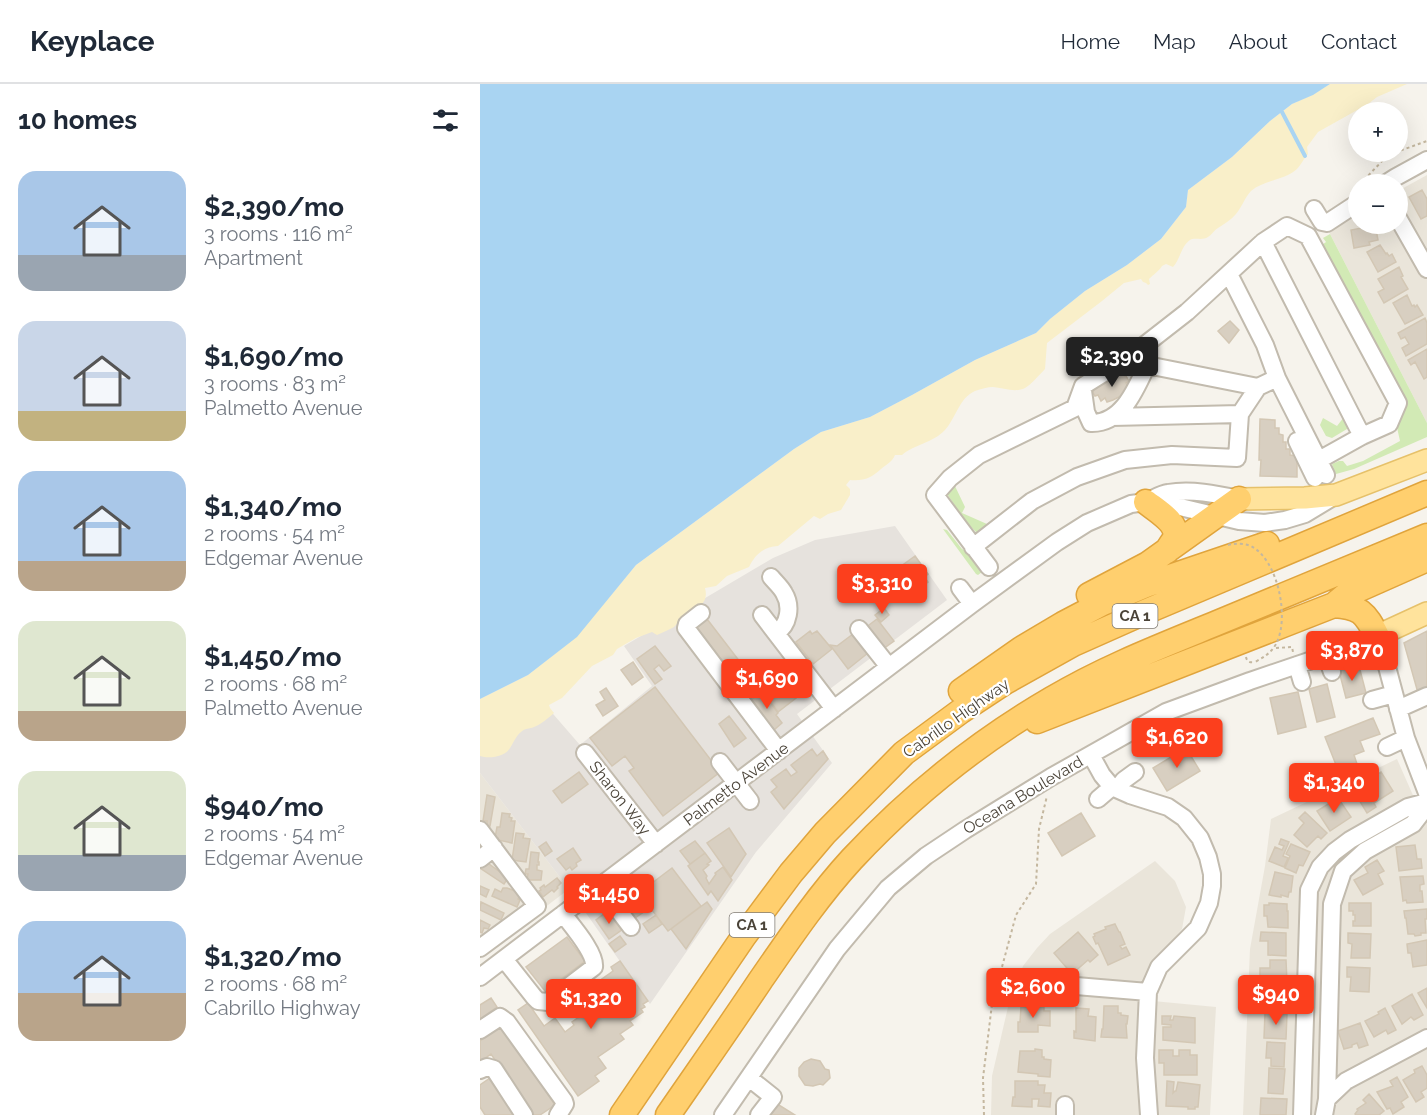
<!DOCTYPE html>
<html lang="en">
<head>
<meta charset="utf-8">
<style>
	:root { --surface:#fff; --page:#f6f6f7; --text:#1f2937; --muted:#747a83; --line:#e0e1e3; --accent:#fc3f1d }
	body { margin:0; font-family:Raleway,sans-serif; background:var(--page); color:var(--text); height:100vh; display:flex; flex-direction:column; font-size:22px; white-space:nowrap }
	* { box-sizing:border-box; margin:0 }
	p { font-size:20px; color:var(--muted) }
	.icon { flex:none; width:33px; height:33px; fill:none; stroke:currentColor; stroke-width:2; stroke-linecap:round; stroke-linejoin:round }
	.map { position:relative; flex:1; overflow:hidden }
	.drawer { display:flex; flex-direction:column; background:var(--surface); width:480px }
	.drawer>* { flex:none }
	.fabs { position:absolute; left:868px; top:18px; display:grid; gap:12px }
	.fabs a { display:grid; place-items:center; width:60px; height:60px; border-radius:50%; background:var(--surface); box-shadow:0 6px 24px #0002; font-size:30px }
	.price { position:absolute; translate:-50% -51px; padding:0 14px; border-radius:6px; background:var(--accent); color:#fff; font-size:20px; line-height:39px; filter:drop-shadow(0 2px 3px #0008) }
	.price::after { content:''; position:absolute; left:50%; top:36px; width:18px; height:14px; margin-left:-9px; background:inherit; clip-path:polygon(0 0,100% 0,50% 100%) }
	.price.current { background:#222; color:#fff }
	ul { padding:0; list-style:none }
	li { display:flex; align-items:center; gap:18px; height:150px; padding:0 18px }
	li span { display:grid; place-items:center; flex:none; width:168px; height:120px; border-radius:18px; color:#555 }
	li>.icon { margin-inline-start:auto }
	span .icon { width:72px; height:72px; fill:#fffc; stroke-width:1 }
	li b { font-size:26px }
	h2 { display:flex; justify-content:space-between; align-items:center; height:72px; padding:0 18px; font-size:26px }
	header { display:flex; align-items:center; gap:36px; box-sizing:border-box; height:84px; padding:0 30px; background:var(--surface); border-bottom:2px solid var(--line) }
	header strong { font-size:28px }
	nav { display:flex; gap:33px; margin-inline-start:auto; font-size:21px }
	main { display:flex; flex:1; min-height:0 }
	.map>svg:first-child { display:block }
</style>
</head>
<body>
<header>
<strong>Keyplace</strong>
<nav><a>Home</a><a>Map</a><a>About</a><a>Contact</a></nav>
</header>
<main>
<section class="drawer">
<h2>10 homes<svg class="icon" aria-label="filters" viewBox="0 0 24 24"><path d="M4 7h16M4 17h16"/><circle cx="9" cy="7" r="2"/><circle cx="15" cy="17" r="2"/></svg></h2>
<ul>
<li><span style="background:linear-gradient(#a9c7e8 70%,#9aa5b1 0)"><svg class="icon" aria-label="home" viewBox="0 0 24 24"><path d="M3 11l9-7 9 7M6 9v11h12V9"/></svg></span><div><b>$2,390/mo</b><p>3 rooms · 116 m²</p><p>Apartment</p></div></li>
<li><span style="background:linear-gradient(#c9d6e8 75%,#c2b280 0)"><svg class="icon" aria-label="home" viewBox="0 0 24 24"><path d="M3 11l9-7 9 7M6 9v11h12V9"/></svg></span><div><b>$1,690/mo</b><p>3 rooms · 83 m²</p><p>Palmetto Avenue</p></div></li>
<li><span style="background:linear-gradient(#a9c7e8 75%,#b9a48a 0)"><svg class="icon" aria-label="home" viewBox="0 0 24 24"><path d="M3 11l9-7 9 7M6 9v11h12V9"/></svg></span><div><b>$1,340/mo</b><p>2 rooms · 54 m²</p><p>Edgemar Avenue</p></div></li>
<li><span style="background:linear-gradient(#dfe7d0 75%,#b9a48a 0)"><svg class="icon" aria-label="home" viewBox="0 0 24 24"><path d="M3 11l9-7 9 7M6 9v11h12V9"/></svg></span><div><b>$1,450/mo</b><p>2 rooms · 68 m²</p><p>Palmetto Avenue</p></div></li>
<li><span style="background:linear-gradient(#dfe7d0 70%,#9aa5b1 0)"><svg class="icon" aria-label="home" viewBox="0 0 24 24"><path d="M3 11l9-7 9 7M6 9v11h12V9"/></svg></span><div><b>$940/mo</b><p>2 rooms · 54 m²</p><p>Edgemar Avenue</p></div></li>
<li><span style="background:linear-gradient(#a9c7e8 60%,#b9a48a 0)"><svg class="icon" aria-label="home" viewBox="0 0 24 24"><path d="M3 11l9-7 9 7M6 9v11h12V9"/></svg></span><div><b>$1,320/mo</b><p>2 rooms · 68 m²</p><p>Cabrillo Highway</p></div></li>
</ul>
</section>
<div class="map">
<svg width="947" height="1031" viewBox="0 0 947 1031">
	<rect width="100%" height="100%" fill="#f6f3ec"/>
	<path fill="#eae5da" d="M947,91V339L848,146L879,129V140H918V107Z
		M917,675L943,734L947,732V1031H763L770,865L785,782L791,735Z
		M0,689L89,805L0,873Z
		M675,777L695,797L706,823L702,845L670,884L673,917L736,923L730,1031H511L512,992L528,923L543,882L557,864L570,850Z"/>
	<path fill="#e6e2dd" d="M415,442L467,516L317,630L352,679L276,768L170,920L89,805L0,689V669L67,623L100,661L172,602L144,562L293,474L335,456Z"/>
	<path fill="#d2eab5" d="M850,150L947,339V353L874,385L856,390L852,380L859,377H863L867,382L883,377L920,357L916,339L922,329L842,161L846,158L843,154Z
		M864,333L869,340L867,345L852,354L846,352L840,341L843,334L857,342Z
		M474,400L485,423L482,429L507,440L499,448H496L486,438L467,410Z
		M463,445L467,446L482,465L487,467L506,485L498,491L496,490Z"/>
	<path fill="#f9efc9" d="M850,0H927L897,13L888,20L838,48L827,63L828,70C824,74 821,81 817,85C805,96 784,96 771,107C765,113 762,123 756,130C751,136 744,140 738,144C734,146 732,151 728,153C722,157 715,153 710,156C701,162 700,176 693,183L686,180L682,182C680,186 673,191 669,195L670,200L668,201L666,199L663,198L661,195L644,199L622,217L567,259L565,285C559,291 552,300 545,304C536,309 523,304 513,303C508,303 501,305 495,307C479,314 476,334 465,346C453,359 435,360 422,371H415C412,378 407,380 401,385C391,394 385,397 370,396L366,401L370,405V411L361,426L348,430L340,435L334,432L298,462C283,463 275,471 269,483L247,492L236,502L225,504C230,522 212,527 201,536C198,538 197,540 194,543C189,546 183,548 177,551L172,548L156,554L137,565L133,571L112,582L82,614L69,621L70,624L74,629C68,634 62,640 54,643C49,645 45,644 41,648C36,652 34,658 30,664C25,673 9,675 0,672V615L48,591L96,553L156,481L314,365L341,348L390,333L432,311L495,276L556,249L570,235L605,207L647,181L681,155L706,123L708,106L752,73L790,37L812,20L832,11Z"/>
	<path fill="#a9d4f2" d="M0,0H850L833,11L812,20L790,37L752,73L708,106L706,123L681,155L647,181L605,207L570,235L556,249L495,276L432,311L390,333L341,348L314,365L156,481L97,553L48,591L0,615Z"/>
	<g fill="none" stroke-linecap="round" stroke-linejoin="round">
		<path stroke="#a9d4f2" stroke-width="4" d="M802,28L825,72"/>
	</g>
	<path fill="#d8cfc1" stroke="#d3c7b4" stroke-width="1.5" d="M942,106L947,115V132L941,135L929,113Z
		M881,140H895L898,156L889,158L890,161L874,164L871,146L882,144Z
		M900,161L906,170L907,169L909,172L912,170L916,178L898,188L887,168Z
		M919,183L923,192L921,193L928,205L904,219L898,208L904,205L898,195Z
		M927,211L932,222L934,221L935,223L937,221L943,231L925,240L913,219Z
		M945,234L947,239V260L926,272L922,264L929,260L925,253L921,255L918,249Z
		M750,237L759,246L749,259L738,247Z
		M947,265V293L944,295L935,278L931,281L928,276Z
		M636,290L637,292L641,290L646,292L649,297L646,299L649,304L641,312L633,316L627,318L625,314L621,317L618,311L615,312L613,309L614,304L623,297L626,298Z
		M780,335L795,336V344H799V350L803,351V358H806V365H810V371L817,372V393L780,392L781,376H779Z
		M435,472L448,490L431,503L428,499L433,496L430,492L434,489L429,483L423,487L420,483Z
		M445,494L448,498L441,503L442,505L431,513L427,507Z
		M404,524L409,531L401,538L395,531Z
		M227,535L270,591L258,601L214,545Z
		M397,535L414,557L403,565L385,544Z
		M330,547L332,550L337,547L352,565L333,580L316,558Z
		M947,547V605L938,609L924,559Z
		M373,550L388,569L368,585L350,561L357,562Z
		M175,562L191,582L184,587L179,581L174,585L182,595L175,600L157,575Z
		M153,578L163,593L152,601L141,586Z
		M879,582L886,609L866,614L859,587Z
		M296,587L316,614L298,628L278,601Z
		M847,600L855,633L837,638L829,605Z
		M175,603L240,688L183,732L149,687L154,684L145,672L132,682L110,654Z
		M126,604L138,622L123,632L116,621L125,616L120,608Z
		M282,607L298,629L296,631L302,639L294,646L271,616Z
		M818,608L826,643L798,650L790,614Z
		M249,632L266,654L254,663L239,640Z
		M893,634L900,650L880,657L884,667L874,671L878,683L874,684L879,695L864,701L845,653Z
		M706,664L720,687L687,707L673,684Z
		M332,665L337,672L343,667L348,675L304,725L291,708L297,703L291,696L306,685L311,692L317,688L311,681Z
		M99,688L108,700L82,719L73,707Z
		M901,688L913,707L894,719L896,723L887,729L873,706Z
		M7,711L15,713L10,742H7V737H3Z
		M858,714L871,733L850,747L837,727Z
		M825,728L847,749L841,755L838,752L827,763L814,751L824,739L819,734Z
		M22,729L30,730L29,733L32,734L31,737H35L32,759L18,756V754H15L17,743H20Z
		M601,729L615,752L582,772L568,749Z
		M249,744L266,770L251,793L227,759Z
		M36,749L44,750L43,754L50,755L46,778L32,776Z
		M801,755L809,758L803,772L808,774L804,783L789,777L795,763L802,766L804,762L799,760Z
		M215,757L225,769L210,780L200,767Z
		M66,758L72,767L65,772L59,763Z
		M811,760L830,768L823,782L819,781L816,789L805,784L810,772L806,770Z
		M935,761L937,775H941L942,784L919,787L916,763Z
		M93,764L101,776L96,779L97,782L92,786L90,783L86,786L77,775Z
		M51,768L59,769L58,778H59V781H57V786L62,787L61,796H47L48,790H45L46,785H49Z
		M225,769L231,777L227,780L229,781L223,786L227,792L226,794L229,800L236,790L235,789L243,783L252,796L238,817L231,807L228,811L208,782Z
		M897,776L904,787L898,790L903,800L883,811L874,796L888,789L885,783Z
		M5,777L28,794L24,800L0,784Z
		M192,784L221,822L188,847L159,809Z
		M795,788L813,792L811,808H809L808,813L801,811V813L789,811Z
		M943,792L944,800L940,801V807H942L943,818L927,819L926,816L923,817L920,793Z
		M77,794L81,799L77,803L78,804L74,808L72,806L63,813L59,807L61,806L60,804L64,801L65,803Z
		M0,802L9,806L6,813L0,810Z
		M23,804H27L41,809L38,815L40,816L37,823L12,812L15,805L21,808Z
		M154,807L168,825L152,836L144,824L149,820L144,814Z
		M1,818L24,829L21,836L0,826Z
		M227,818L232,825L206,865L191,845Z
		M789,819L807,820V827H808V844L788,843L787,832H784V821H789Z
		M869,819H891V842H873V837H875V831H873V827H869Z
		M947,825V835H945L946,849H941V851L935,852L934,850H928L926,834H925L924,827Z
		M129,826L143,845L129,855L116,836Z
		M176,831L182,840L169,849L163,840Z
		M0,836L10,841L8,845L4,844L2,849L0,848Z
		M635,840L639,848H640L645,860L640,862L642,865L646,863L650,871L628,881L618,859L616,860L613,853L615,852L614,850L626,845L625,843Z
		M598,848L618,871L610,878L608,876L592,890L574,869Z
		M781,848L806,849V872L788,871V857H780Z
		M868,849L891,850L890,874H871L872,860L868,859Z
		M140,852L146,860L135,868L129,860Z
		M87,853L105,877L65,907L46,883Z
		M947,856V881L933,883L931,869H928L927,860Z
		M790,876H806L807,899H780V884H790Z
		M140,877L168,917L163,920L165,923L161,925L163,928L150,937L153,941L140,950L144,955L118,973L126,984L115,992L119,997L98,1012L38,926L48,919L64,942L75,934L85,948L94,941L92,938L122,917L115,906L125,899L122,895L133,887L131,883Z
		M867,883L890,884L889,908L870,907L871,893H867Z
		M553,887L583,893L580,913L578,912L577,918L547,911Z
		M787,903L806,904V926H788Z
		M947,904V924L938,909Z
		M932,910L943,931L934,936L931,933L922,940L912,922Z
		M11,914L17,923L0,935V921Z
		M624,922H638V929H641V931L648,932L647,940H646L647,954L621,953L622,945H623Z
		M541,923H564V927H570V942L558,941V948H538V938H540Z
		M596,924L609,925L608,932L616,933L615,957L594,954V947L596,948Z
		M905,924L916,946L908,950L906,946L894,953L885,937L899,930L898,928Z
		M785,929L807,930L806,955L784,954Z
		M682,932H691L690,936H693L694,932L715,934V959L683,956V943H691V941L682,940Z
		M880,939L888,961L879,964L877,959L872,961V963L864,965L858,947Z
		M21,942L75,1021L60,1031H53L11,970L0,978V957Z
		M787,958L805,959L804,983L791,982V974H786Z
		M555,965L562,966V973H564V975L571,976L570,993L558,992V990L538,988L540,967H555Z
		M679,966H693V972H699V966H710V971H717V991H684V979H679Z
		M331,975L340,977L345,985L349,986L350,994L343,1001L340,1000L333,1002L325,1001L319,992V984L324,978Z
		M942,982L947,991V1004L941,1008L944,1013L936,1018L923,996L935,989L934,986Z
		M789,984L805,985L803,1010L788,1009Z
		M917,993L928,1013L921,1018L924,1023L913,1030L910,1024L907,1025L897,1008L913,1002L910,997Z
		M10,994L36,1031H5L0,1023V1001Z
		M535,997H558V1001H565L564,1009H571L570,1023L558,1022L559,1015H552V1023L532,1022L533,1013H535Z
		M687,997L694,998L693,1009L695,1007H696L698,998L720,1001L718,1023H715V1025H708V1023L686,1022Z
		M889,1010L904,1027L899,1031H876L875,1030L878,1026L877,1025L886,1019L883,1016Z
		M781,1014L807,1015L806,1031H780Z
		M294,1018L315,1031H286Z"/>
	<g fill="none" stroke-linecap="round" stroke-linejoin="round">
		<g stroke="#c2bbae" stroke-width="20">
			<path id="minor" d="M905,100L916,93L947,76
				M834,125L842,138L847,139L879,118
				M918,134L947,185
				M783,158L882,352
				M749,190L785,261L797,294L846,391
				M648,274L667,281L778,303
				M603,307L606,328L611,339C642,340 656,305 667,281
				M632,333L760,330
				M817,357L835,394
				M666,418C673,415 681,410 688,409C711,405 736,410 759,415
				M493,463L552,417L597,393L645,376L692,371L757,374L760,330L778,303L797,294
				M509,483L455,411L470,394L499,371L595,324L603,302L648,274L707,228L783,158L807,142L828,152L918,319L909,340L882,352L839,376
				M291,493C295,498 301,503 304,509C312,522 309,541 296,549
				M480,504L492,520
				M221,529L207,540L206,544L299,667
				M282,531L354,625
				M379,545L409,583
				M846,571L852,588
				M817,581L822,598
				M892,616L914,610
				M918,625L947,612
				M907,663L926,654
				M105,669L176,760
				M611,671L622,691L632,703L650,711L688,723L704,734L720,754L728,773L732,790V802L729,819L718,844L679,883L668,908L665,974L669,1031
				M240,678L270,717
				M637,705L644,696L655,688
				M618,715L632,703
				M0,746L57,822L0,864
				M0,775L14,764
				M120,802L151,843
				M24,875L54,913L58,917L68,918L114,883C116,869 92,842 83,830
				M0,893L492,520L577,458L607,439L651,420L666,418L700,423L759,437L785,439L805,436L825,430L853,413
				M596,902L668,908
				M0,946L20,933L27,938L84,1017L85,1020L78,1031
				M0,986L7,983L14,985L44,1031
				M269,994L293,1013L279,1031
				M847,1015L866,997L947,954
				M243,1031L357,865L408,804L446,772L485,746L571,693L686,628L770,597L876,561L897,552L902,564L926,654L947,709
				M585,1031V1021
				M822,1031L829,806L840,783L854,768L870,756L928,723L947,718
				M844,1031L847,1015L852,820L863,787L885,767L933,740L947,722"/>
		</g>
		<g stroke="#e6c16a" stroke-width="24">
			<path id="major" d="M759,415L825,414L856,411L947,376
				M897,552L947,529"/>
		</g>
		<g stroke="#e0a43c" stroke-width="27">
			<path id="highway" d="M666,418C676,426 699,439 695,454C693,458 689,463 687,467
				M609,511L668,480L759,415
				M854,521C880,523 885,528 897,552
				M481,607L541,565L583,540L623,519L666,501L787,460
				M557,637L854,521L866,511L947,475
				M142,1031L264,852L311,789L345,749L424,669L481,627L525,598L593,560L665,528L947,409
				M188,1031C219,986 250,942 280,897C309,855 338,812 372,775C431,712 498,658 572,615C624,584 681,562 737,539C807,510 877,481 947,452"/>
		</g>
		<path stroke="#c4b79f" stroke-width="2" stroke-dasharray="3 3" stroke-linecap="butt" d="M880,100L908,71L947,57
			M796,564L812,563L813,568
			M766,573C767,578 770,579 775,578
			M504,1031L503,994L512,920L536,831L556,800L559,745L567,712"/>
		<use href="#minor" stroke="#fff" stroke-width="16"/>
		<use href="#major" stroke="#ffe39c" stroke-width="21"/>
		<use href="#highway" stroke="#ffcf6e" stroke-width="24"/>
		<path stroke="#c4b79f" stroke-width="2" stroke-dasharray="3 3" stroke-linecap="butt" d="M748,461C756,459 763,459 771,462C798,476 810,534 796,560C791,569 784,573 775,578"/>
	</g>
	<g text-anchor="middle" dominant-baseline="central" stroke-width="4.5" stroke-linejoin="round" paint-order="stroke">
		<g fill="#fff" stroke="#817c74" stroke-width="1.5">
			<rect x="632.5" y="520" width="45" height="24" rx="4.5"/>
			<rect x="249.5" y="829" width="45" height="24" rx="4.5"/>
		</g>
		<g font-size="15" font-weight="bold" fill="#4b4439">
			<text x="655" y="532">CA 1</text>
			<text x="272" y="841">CA 1</text>
		</g>
		<g font-size="16" fill="#4b4439" stroke="#fff">
			<text transform="translate(476 634) rotate(-35)">Cabrillo Highway</text>
			<text transform="translate(256 700) rotate(-37)">Palmetto Avenue</text>
			<text transform="translate(543 711) rotate(-31)">Oceana Boulevard</text>
			<text transform="translate(140 714) rotate(52)">Sharon Way</text>
		</g>
	</g>
</svg>
<div class="fabs">
<a>+</a>
<a>−</a>
</div>
<b class="price current" style="left:632px;top:304px">$2,390</b>
<b class="price" style="left:402px;top:531px">$3,310</b>
<b class="price" style="left:872px;top:598px">$3,870</b>
<b class="price" style="left:287px;top:626px">$1,690</b>
<b class="price" style="left:697px;top:685px">$1,620</b>
<b class="price" style="left:854px;top:730px">$1,340</b>
<b class="price" style="left:129px;top:841px">$1,450</b>
<b class="price" style="left:553px;top:935px">$2,600</b>
<b class="price" style="left:796px;top:942px">$940</b>
<b class="price" style="left:111px;top:946px">$1,320</b>
</div>
</main>
</body>
</html>
